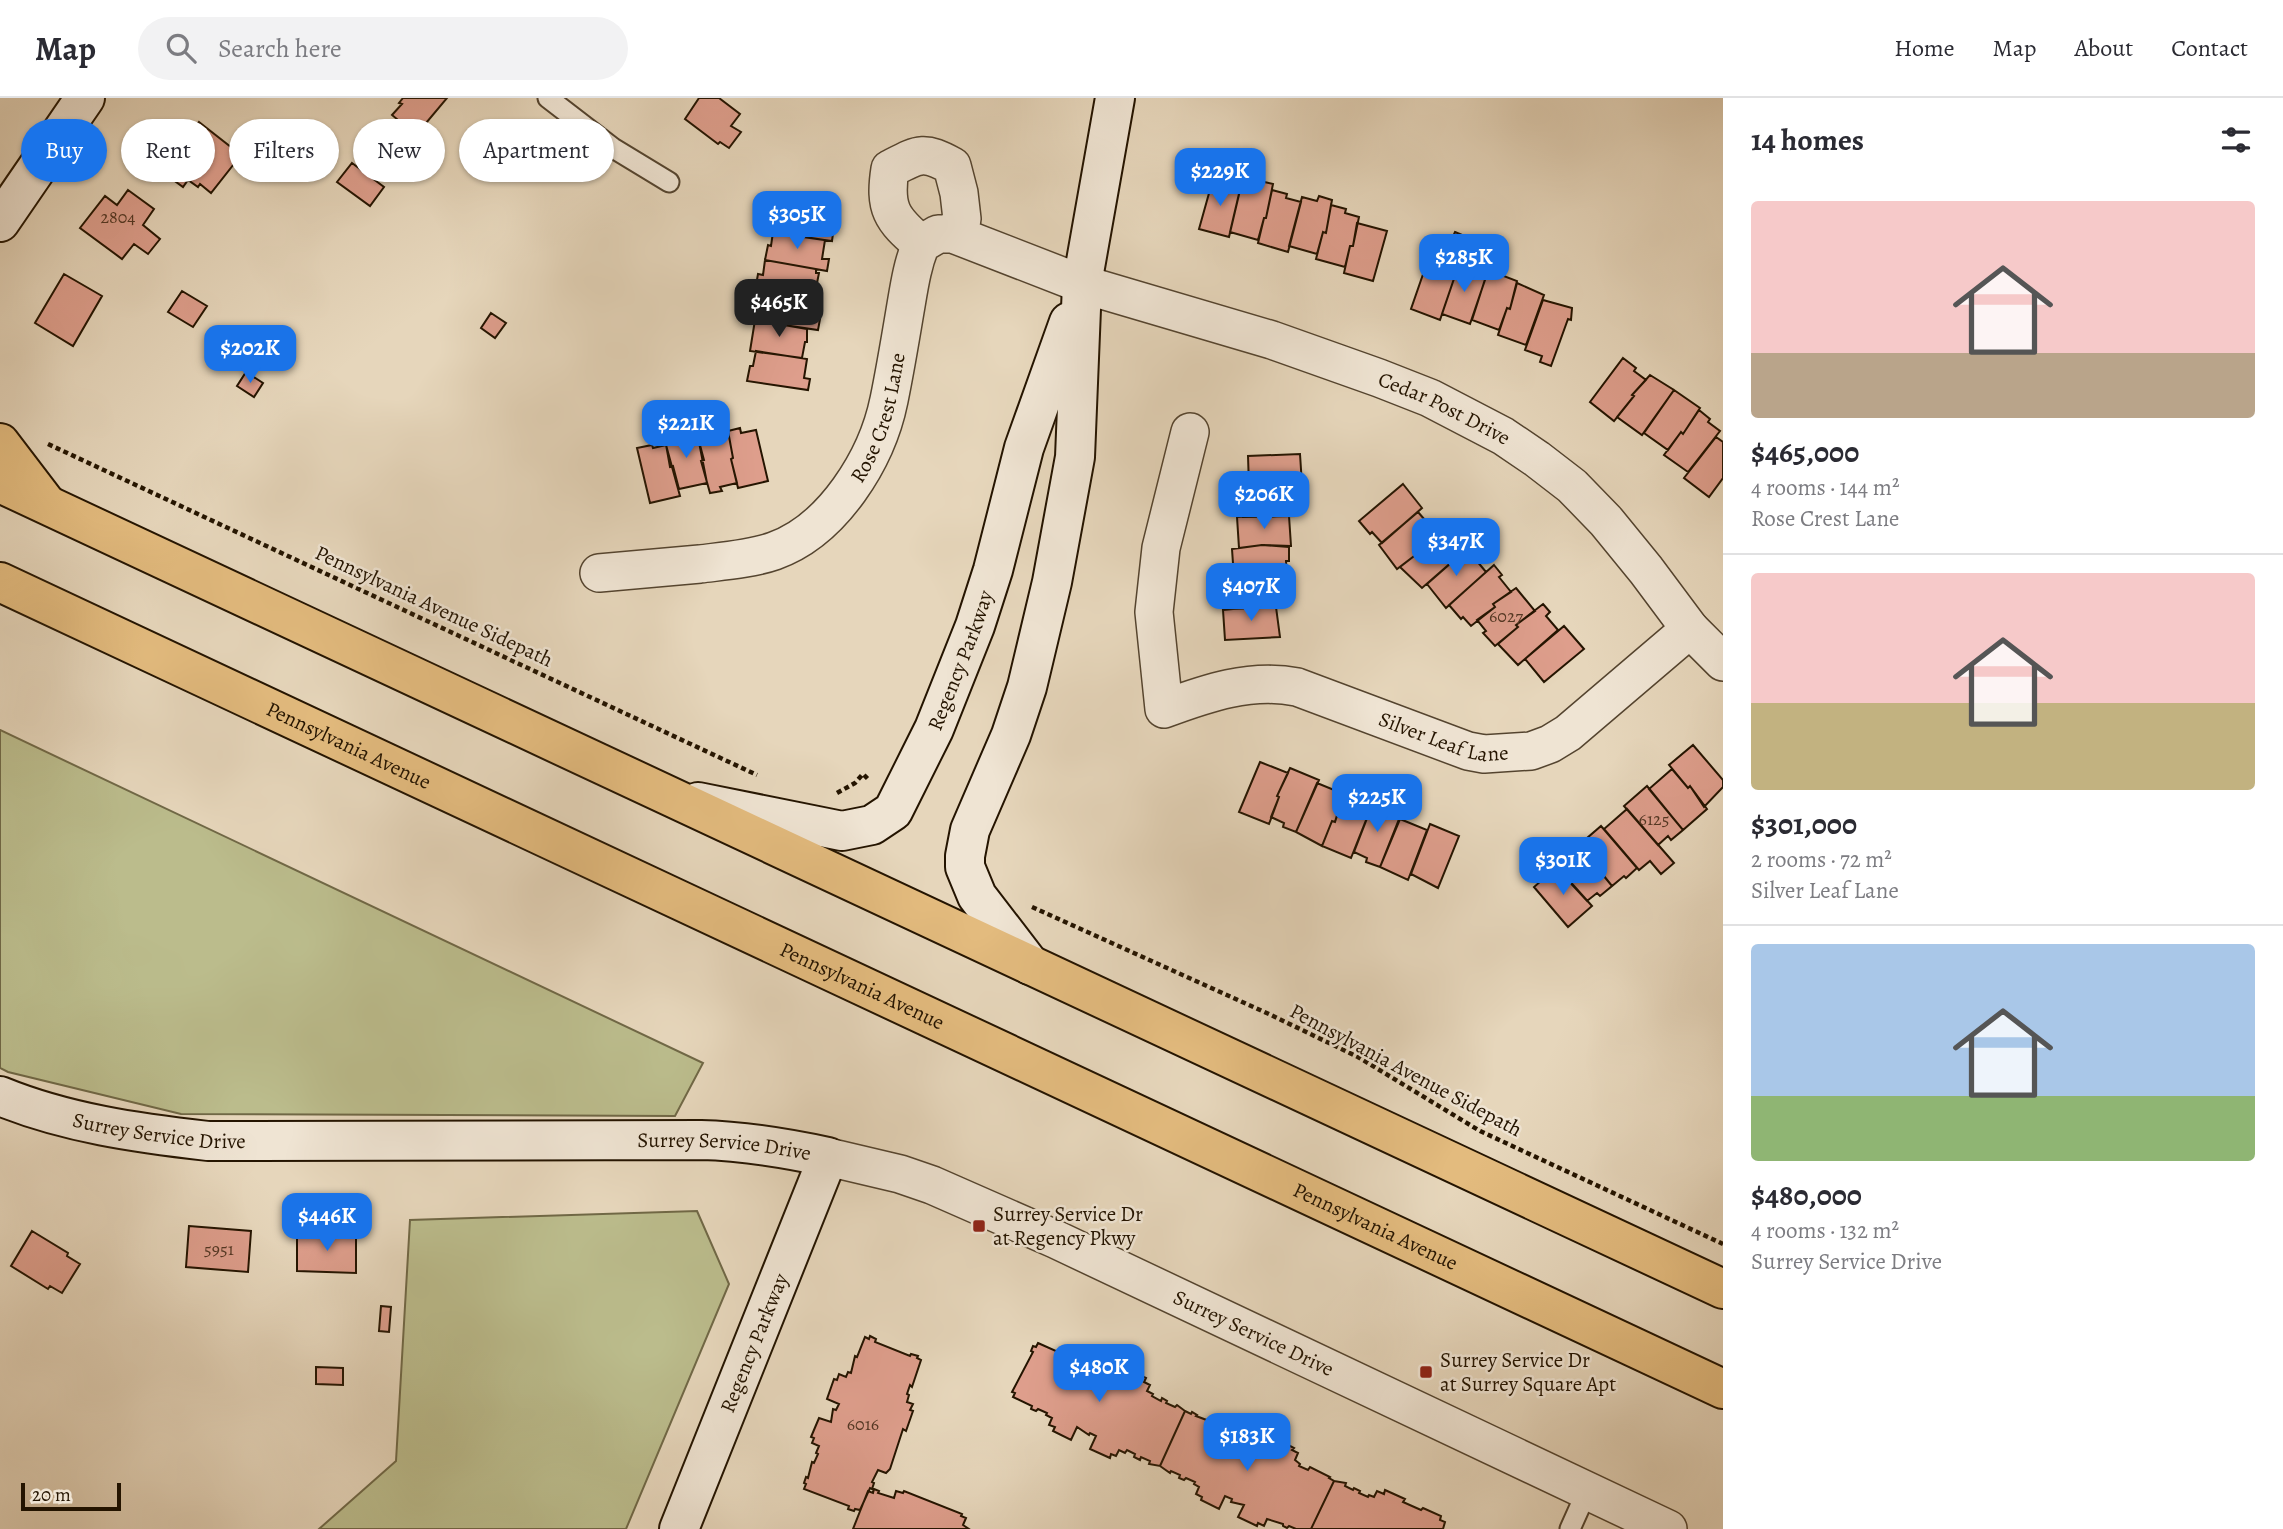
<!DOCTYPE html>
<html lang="en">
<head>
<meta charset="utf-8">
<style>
	:root { --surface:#fff; --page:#f2f2f3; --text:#2b2b33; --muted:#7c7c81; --line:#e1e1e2; --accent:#1a73e8 }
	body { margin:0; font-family:Alegreya,serif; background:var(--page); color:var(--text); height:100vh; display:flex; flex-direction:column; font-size:26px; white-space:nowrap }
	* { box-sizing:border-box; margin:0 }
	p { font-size:23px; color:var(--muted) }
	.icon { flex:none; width:38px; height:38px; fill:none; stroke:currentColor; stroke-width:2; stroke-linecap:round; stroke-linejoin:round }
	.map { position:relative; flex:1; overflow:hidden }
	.panel { display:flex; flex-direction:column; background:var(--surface); width:560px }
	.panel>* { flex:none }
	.top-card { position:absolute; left:21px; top:21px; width:665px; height:63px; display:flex; gap:14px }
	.scale { position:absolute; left:21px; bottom:18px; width:100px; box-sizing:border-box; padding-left:7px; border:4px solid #241400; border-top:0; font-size:19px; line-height:24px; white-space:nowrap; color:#241400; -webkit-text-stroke:5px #efe4d3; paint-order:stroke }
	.price { position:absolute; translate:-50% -60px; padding:0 16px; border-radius:14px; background:var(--accent); color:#fff; font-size:23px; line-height:46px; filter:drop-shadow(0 2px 4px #0008) }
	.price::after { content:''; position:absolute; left:50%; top:42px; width:21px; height:16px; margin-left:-10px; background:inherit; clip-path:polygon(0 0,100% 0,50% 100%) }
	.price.on { background:#222; color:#fff }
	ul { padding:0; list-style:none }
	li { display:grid; align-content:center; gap:14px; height:371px; padding:0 28px }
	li+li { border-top:2px solid var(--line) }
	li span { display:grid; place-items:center; height:217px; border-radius:7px; color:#555 }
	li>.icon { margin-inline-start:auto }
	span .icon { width:126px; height:126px; fill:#fffc; stroke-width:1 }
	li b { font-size:30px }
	h2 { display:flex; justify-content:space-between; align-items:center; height:84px; padding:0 28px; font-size:30px }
	.tag { padding:0 24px; border-radius:32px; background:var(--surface); box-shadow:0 2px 5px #0004; font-size:24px; line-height:63px }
	.tag.on { background:var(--accent); color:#fff }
	header { display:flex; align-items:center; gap:42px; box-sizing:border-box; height:98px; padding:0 35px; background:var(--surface); border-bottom:2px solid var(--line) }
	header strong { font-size:33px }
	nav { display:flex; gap:38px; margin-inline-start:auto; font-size:24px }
	.search { width:490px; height:63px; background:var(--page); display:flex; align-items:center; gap:18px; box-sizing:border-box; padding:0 24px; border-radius:38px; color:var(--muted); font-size:26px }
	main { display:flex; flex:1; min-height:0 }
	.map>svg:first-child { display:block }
</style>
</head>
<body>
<header>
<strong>Map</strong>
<div class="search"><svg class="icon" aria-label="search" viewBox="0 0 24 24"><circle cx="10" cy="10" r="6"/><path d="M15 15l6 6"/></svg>Search here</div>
<nav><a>Home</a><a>Map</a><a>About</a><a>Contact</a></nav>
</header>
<main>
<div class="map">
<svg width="1723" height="1431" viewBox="0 0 1723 1431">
	<rect width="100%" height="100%" fill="#e6d6bb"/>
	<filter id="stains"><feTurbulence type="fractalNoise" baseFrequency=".00286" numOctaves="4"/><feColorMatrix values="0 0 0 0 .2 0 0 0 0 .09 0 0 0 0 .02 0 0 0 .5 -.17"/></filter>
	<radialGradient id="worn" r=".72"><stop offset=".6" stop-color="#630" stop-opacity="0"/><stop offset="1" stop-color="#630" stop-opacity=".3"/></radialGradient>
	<path fill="#bbbc8c" stroke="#706846" stroke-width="2" d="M0,632L703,965L675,1018L181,1016L8,974L0,970Z
		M697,1113L729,1186L626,1431H319L396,1363L410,1122Z"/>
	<path fill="#de9e8c" stroke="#241400" stroke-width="2" d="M403,0H447L416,37L392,17L402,6L399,5Z
		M699,0H719L740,16L731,28L741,34L729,50L720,44L718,46L685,21Z
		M199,24L241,57L211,95L200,86L198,89L188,82L183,89L168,78L180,63L172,57Z
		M352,65L384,89L370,108L337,84Z
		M1213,81L1241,88L1229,139L1199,131Z
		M1242,83L1258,87L1260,83L1273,86L1266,120H1264L1258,142L1230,134Z
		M128,92L154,111L143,127L160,141L148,156L134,146L122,161L80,130L105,98L117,107Z
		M1272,92L1287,96L1286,100L1301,104L1288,154L1258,145L1264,120H1266Z
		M1319,98L1332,102L1326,135L1323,134L1317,156L1289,148L1302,99L1317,103Z
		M786,105L836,112L832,143L781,136Z
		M1331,107L1346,111L1345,115L1359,119L1353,148H1350L1345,169L1316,161L1323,134L1326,135Z
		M1357,125L1387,133L1373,183L1344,175L1350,148H1353Z
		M773,134L825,142L822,161H829L827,173L765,162L768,147L771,148Z
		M1455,134L1467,139L1462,150L1450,145Z
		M1429,159L1445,165L1444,168L1457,172L1440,222L1411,211Z
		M765,162L816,171V175H819L817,185H814L811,201L790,196V198L755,193L758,176L763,177Z
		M1459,166L1487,176L1470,226L1442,216Z
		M1488,172L1517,183L1510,211L1507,210L1499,232L1472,222Z
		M64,176L102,198L73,248L35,225Z
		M1517,185L1544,197L1526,247L1498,237L1507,210L1510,211Z
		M182,193L207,208L193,229L168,214Z
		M765,194L818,202L815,220L820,221L818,232L757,223L759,204L763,205Z
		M1543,202L1572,210L1571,222L1568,221L1551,268L1540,264L1542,258L1525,252Z
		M491,215L506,225L495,240L481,230Z
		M755,222L807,231V244H805L802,260L750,253Z
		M756,253L807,261L804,280L810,281L808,292L747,283L750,268H753Z
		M1623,260L1636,270L1634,273L1646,282L1632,297L1634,298L1614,323L1590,304Z
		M246,274L263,285L254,299L237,288Z
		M1650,277L1674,292L1642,337L1617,319L1634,298L1632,297Z
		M1674,292L1700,310L1683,336L1681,334L1668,352L1644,335Z
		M1699,312L1710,321L1708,324L1720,333L1688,374L1664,357L1681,334L1683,336Z
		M740,330L741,335L756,332L768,383L738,390L731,361L733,360L728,333Z
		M712,333L713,336L728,333L733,360L731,361L737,385L720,389L722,393L710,395L701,363L704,362L697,336Z
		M697,334L707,385L679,391L673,368L670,369L665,341Z
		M1716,339L1723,344V380L1709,399L1684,380Z
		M652,347L653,350L666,347L680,398L650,405L637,350Z
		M1300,356L1302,387L1249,389L1248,358Z
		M1403,386L1422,410L1382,445L1372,434L1370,436L1359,423Z
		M1272,387V389L1297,387L1295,418L1243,419L1242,389Z
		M1418,414L1437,436L1420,450L1422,452L1397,471L1379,447Z
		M1266,417L1267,419L1289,418L1291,448L1262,447L1239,450L1237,419Z
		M1445,429L1453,438L1450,441L1462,455L1422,490L1400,469L1422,452L1420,450Z
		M1262,447L1289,449V463H1286L1287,479L1234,480L1232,451Z
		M1467,451L1486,474L1446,510L1427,486Z
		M1494,467L1502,477L1499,479L1511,494L1493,506L1495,509L1471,528L1463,519L1461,521L1449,507Z
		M1258,479H1282L1283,509L1229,511L1227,481Z
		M1516,490L1535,513L1516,527L1518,529L1495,548L1483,535L1486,533L1477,522L1495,509L1493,506Z
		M1543,506L1550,514L1546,518L1558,532L1518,567L1498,546L1518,529L1516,527Z
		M1253,509H1276L1280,539L1225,542L1223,512Z
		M1564,528L1584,551L1544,584L1525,561Z
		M1693,647L1723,682V689L1704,709L1690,688L1688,690L1669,667Z
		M1260,664L1288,675L1277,698L1279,699L1269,726L1239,714Z
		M1290,670L1319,682L1296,734L1283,729L1284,725L1271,719L1279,699L1277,698Z
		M1672,671L1688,690L1690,688L1707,711L1683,732L1649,691Z
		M1317,685L1344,696L1335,724L1332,723L1322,748L1296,734Z
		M1647,688L1683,732L1671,742L1668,738L1658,747L1624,708Z
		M1342,700L1370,712L1351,760L1322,748L1332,723L1335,724Z
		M1373,705L1401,716L1380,769L1366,764L1367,760L1354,754Z
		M1627,711L1674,765L1661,776L1650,763L1639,772L1604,731Z
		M1400,721L1427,732L1408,782L1380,769Z
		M1430,726L1459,738L1438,790L1411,776Z
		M1601,728L1637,770L1626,780L1624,778L1612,788L1579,747Z
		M1576,744L1612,788L1600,798L1597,795L1587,803L1552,765Z
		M1557,769L1592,808L1568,829L1534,789Z
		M189,1128L251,1133L248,1174L186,1169Z
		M32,1133L68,1155L67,1158L80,1166L62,1195L50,1188L48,1191L11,1168Z
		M297,1135L356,1136V1175L297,1173Z
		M381,1208L391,1209L389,1234L379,1233Z
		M870,1238L876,1241L875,1244L910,1258L911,1256L918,1258L917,1260L921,1262L912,1289L910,1287L907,1296L909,1297L907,1304L913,1306L910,1312L913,1313L906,1333L903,1331L890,1371L886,1375L878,1372L872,1384L874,1385L872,1391L870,1390L860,1412L855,1411L854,1413L848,1411L849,1408L804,1391L806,1386L804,1385L806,1379L808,1380L812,1364L814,1365L818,1356L816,1355L819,1348L812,1345L814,1340L811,1339L819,1320L831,1324L833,1311L836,1312L839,1306L827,1301L834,1281L837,1282L839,1276L846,1279L848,1274L851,1275L855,1258L857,1259L865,1239L869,1241Z
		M1038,1245L1058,1254L1059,1252L1073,1260L1074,1258L1079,1261L1082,1254L1088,1257L1089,1254L1126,1274L1127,1271L1146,1280L1144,1284L1150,1287L1147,1293L1153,1296L1152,1298L1161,1303L1162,1300L1167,1303L1166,1305L1175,1309L1177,1307L1185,1313L1160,1368L1149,1366L1150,1363L1141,1359L1140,1362L1134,1359L1135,1356L1127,1352L1125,1355L1119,1352L1116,1358L1111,1356L1110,1360L1090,1351L1096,1338L1090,1335L1089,1337L1077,1329L1071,1342L1053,1333L1055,1329L1049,1327L1052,1320L1046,1317L1047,1315L1038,1311L1036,1313L1031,1311L1032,1308L1013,1299L1015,1295L1012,1294L1033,1254L1031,1253L1033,1248L1036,1249Z
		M316,1269L343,1270V1287L316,1286Z
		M1185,1313L1191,1316L1192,1314L1197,1317L1196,1318L1212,1324L1211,1325L1221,1330L1222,1327L1227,1330L1230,1323L1236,1326L1237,1323L1274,1344L1275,1340L1294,1350L1292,1352L1298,1355L1295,1362L1300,1366L1299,1368L1308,1372L1310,1369L1330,1379L1329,1380L1334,1383L1311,1431H1296L1289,1428L1287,1430L1283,1428V1426L1267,1421L1264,1428L1258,1425L1257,1428L1238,1419L1244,1407L1231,1404L1232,1401L1225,1398L1219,1411L1201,1402L1202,1399L1196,1396L1199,1389L1194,1386L1195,1384L1186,1380L1184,1382L1179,1380L1180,1377L1171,1373L1170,1375L1160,1368Z
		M1334,1383L1346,1385L1345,1388L1353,1392L1354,1390L1360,1393L1359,1395L1368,1399L1369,1397L1374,1399L1377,1393L1384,1396L1385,1392L1405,1401L1403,1404L1421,1412L1423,1410L1441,1418L1440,1422L1445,1424L1443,1431H1311Z
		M874,1391L879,1393L878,1395L894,1400L896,1393L903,1395L904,1393L962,1416L961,1418L966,1420L963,1427L969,1431H853L868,1393L873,1395Z"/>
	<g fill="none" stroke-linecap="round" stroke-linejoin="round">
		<g stroke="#54442f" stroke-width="23">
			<path id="lane" d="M548,0L613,50L669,84
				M1570,1431L1587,1393"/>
		</g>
		<g stroke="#54442f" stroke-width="40">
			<g id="street">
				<path d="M921,146C891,121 884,110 890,71C919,56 923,52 952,68L959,95L962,121L953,136"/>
				<path id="s1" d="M1190,334L1161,450L1154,514L1164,611C1207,595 1250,580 1297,589L1468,653L1484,656L1531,653L1550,646L1568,635L1690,531"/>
				<path id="s2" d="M599,475C633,472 667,469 700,466C724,463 751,461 774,453C833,432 877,361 889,302C895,273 900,243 905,213C909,190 912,167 921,146L938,136H953L1082,186L1272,242L1379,280L1430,300L1503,338L1537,361L1572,388L1606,423L1646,472L1690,531L1723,564"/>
				<path id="s3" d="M828,1059L900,1076L932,1087L1055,1141L1668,1431"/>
			</g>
		</g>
		<g stroke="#241400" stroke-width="42">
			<g id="secondary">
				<path d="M0,124L85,0"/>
				<path id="s4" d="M698,704L842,733L872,727L893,713L934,631L975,528L993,472L1024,350L1069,224"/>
				<path d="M1030,867L977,798L965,769V758L970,732L1011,637L1027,589L1052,484L1075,359L1082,186L1115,0"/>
				<path id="s5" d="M0,998C66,1025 137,1035 208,1043L701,1042C745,1043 786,1050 828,1059L679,1431"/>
			</g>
		</g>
		<g stroke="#241400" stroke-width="42">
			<g id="highway">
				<path d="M0,345L45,404"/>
				<path d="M0,385L1723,1191"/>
				<path id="s6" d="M0,484L1723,1291"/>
			</g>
		</g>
		<path stroke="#241400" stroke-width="4.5" stroke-dasharray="5 3.5" stroke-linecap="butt" d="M48,346L757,677
			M837,695L855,685L863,676L868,681
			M1032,809L1271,917L1358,959L1480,1033L1723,1146"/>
		<use href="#lane" stroke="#efe4d3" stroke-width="19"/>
		<use href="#street" stroke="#efe4d3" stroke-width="37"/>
		<use href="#secondary" stroke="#efe4d3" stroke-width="38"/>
		<use href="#highway" stroke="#e3bb7e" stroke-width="38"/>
	</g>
	<g fill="#8f2418" stroke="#efe4d3" stroke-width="2.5">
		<rect x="972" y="1121" width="14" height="14" rx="3.5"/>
		<rect x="1419" y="1267" width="14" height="14" rx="3.5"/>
	</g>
	<g text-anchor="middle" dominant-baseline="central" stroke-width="5" stroke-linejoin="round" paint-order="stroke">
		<g font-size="18" fill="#523623">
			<text x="118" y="119">2804</text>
			<text x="1506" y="518">6027</text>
			<text x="1654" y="721">6125</text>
			<text x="219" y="1151">5951</text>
			<text x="863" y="1326">6016</text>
		</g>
		<g font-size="21" fill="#241400" stroke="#efe4d3">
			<text stroke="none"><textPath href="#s2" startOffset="1090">Cedar Post Drive</textPath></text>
			<text stroke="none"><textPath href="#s2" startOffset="354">Rose Crest Lane</textPath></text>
			<text transform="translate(434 508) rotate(25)">Pennsylvania Avenue Sidepath</text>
			<text stroke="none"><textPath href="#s4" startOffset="368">Regency Parkway</textPath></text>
			<text stroke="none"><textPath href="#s1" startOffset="574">Silver Leaf Lane</textPath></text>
			<text stroke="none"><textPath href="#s6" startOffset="385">Pennsylvania Avenue</textPath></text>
			<text stroke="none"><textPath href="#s6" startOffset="952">Pennsylvania Avenue</textPath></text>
			<text transform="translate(1406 972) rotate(28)">Pennsylvania Avenue Sidepath</text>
			<text stroke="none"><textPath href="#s5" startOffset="164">Surrey Service Drive</textPath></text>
			<text stroke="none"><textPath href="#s5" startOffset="730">Surrey Service Drive</textPath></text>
			<text stroke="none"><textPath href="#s6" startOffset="1519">Pennsylvania Avenue</textPath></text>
			<text stroke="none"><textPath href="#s3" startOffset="462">Surrey Service Drive</textPath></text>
			<text transform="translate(754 1245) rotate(-68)">Regency Parkway</text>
		</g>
		<g font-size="21" fill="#241400" stroke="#efe4d3" text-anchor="start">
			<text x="993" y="1116">Surrey Service Dr<tspan x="993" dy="24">at Regency Pkwy</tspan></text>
			<text x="1440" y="1262">Surrey Service Dr<tspan x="1440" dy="24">at Surrey Square Apt</tspan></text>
		</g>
	</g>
	<rect width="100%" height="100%" filter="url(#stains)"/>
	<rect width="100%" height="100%" fill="url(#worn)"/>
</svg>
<div class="scale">20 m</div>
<b class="price" style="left:1220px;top:110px">$229K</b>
<b class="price" style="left:797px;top:153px">$305K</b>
<b class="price" style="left:1464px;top:196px">$285K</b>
<b class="price on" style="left:779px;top:241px">$465K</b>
<b class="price" style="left:250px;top:287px">$202K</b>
<b class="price" style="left:686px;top:362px">$221K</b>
<b class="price" style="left:1264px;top:433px">$206K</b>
<b class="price" style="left:1456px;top:480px">$347K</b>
<b class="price" style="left:1251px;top:525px">$407K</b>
<b class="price" style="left:1377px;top:736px">$225K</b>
<b class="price" style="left:1563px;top:799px">$301K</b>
<b class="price" style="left:327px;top:1155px">$446K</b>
<b class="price" style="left:1099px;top:1306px">$480K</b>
<b class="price" style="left:1247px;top:1375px">$183K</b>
<div class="top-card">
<a class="tag on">Buy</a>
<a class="tag">Rent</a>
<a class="tag">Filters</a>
<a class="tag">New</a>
<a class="tag">Apartment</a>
</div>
</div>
<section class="panel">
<h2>14 homes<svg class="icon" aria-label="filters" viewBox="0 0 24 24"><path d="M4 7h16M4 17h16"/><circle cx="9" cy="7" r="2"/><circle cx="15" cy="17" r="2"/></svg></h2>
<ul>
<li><span style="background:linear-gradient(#f6c9c9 70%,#b9a48a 0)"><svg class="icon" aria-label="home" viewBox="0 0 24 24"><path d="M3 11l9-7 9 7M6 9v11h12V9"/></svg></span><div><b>$465,000</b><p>4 rooms · 144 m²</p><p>Rose Crest Lane</p></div></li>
<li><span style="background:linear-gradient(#f6c9c9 60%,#c2b280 0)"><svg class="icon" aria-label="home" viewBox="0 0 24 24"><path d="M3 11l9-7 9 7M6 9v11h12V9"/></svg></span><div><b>$301,000</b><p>2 rooms · 72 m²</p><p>Silver Leaf Lane</p></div></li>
<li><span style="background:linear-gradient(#a9c7e8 70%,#8fb573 0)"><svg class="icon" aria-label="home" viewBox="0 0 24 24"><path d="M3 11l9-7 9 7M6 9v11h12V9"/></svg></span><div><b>$480,000</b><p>4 rooms · 132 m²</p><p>Surrey Service Drive</p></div></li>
</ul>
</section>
</main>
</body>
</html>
